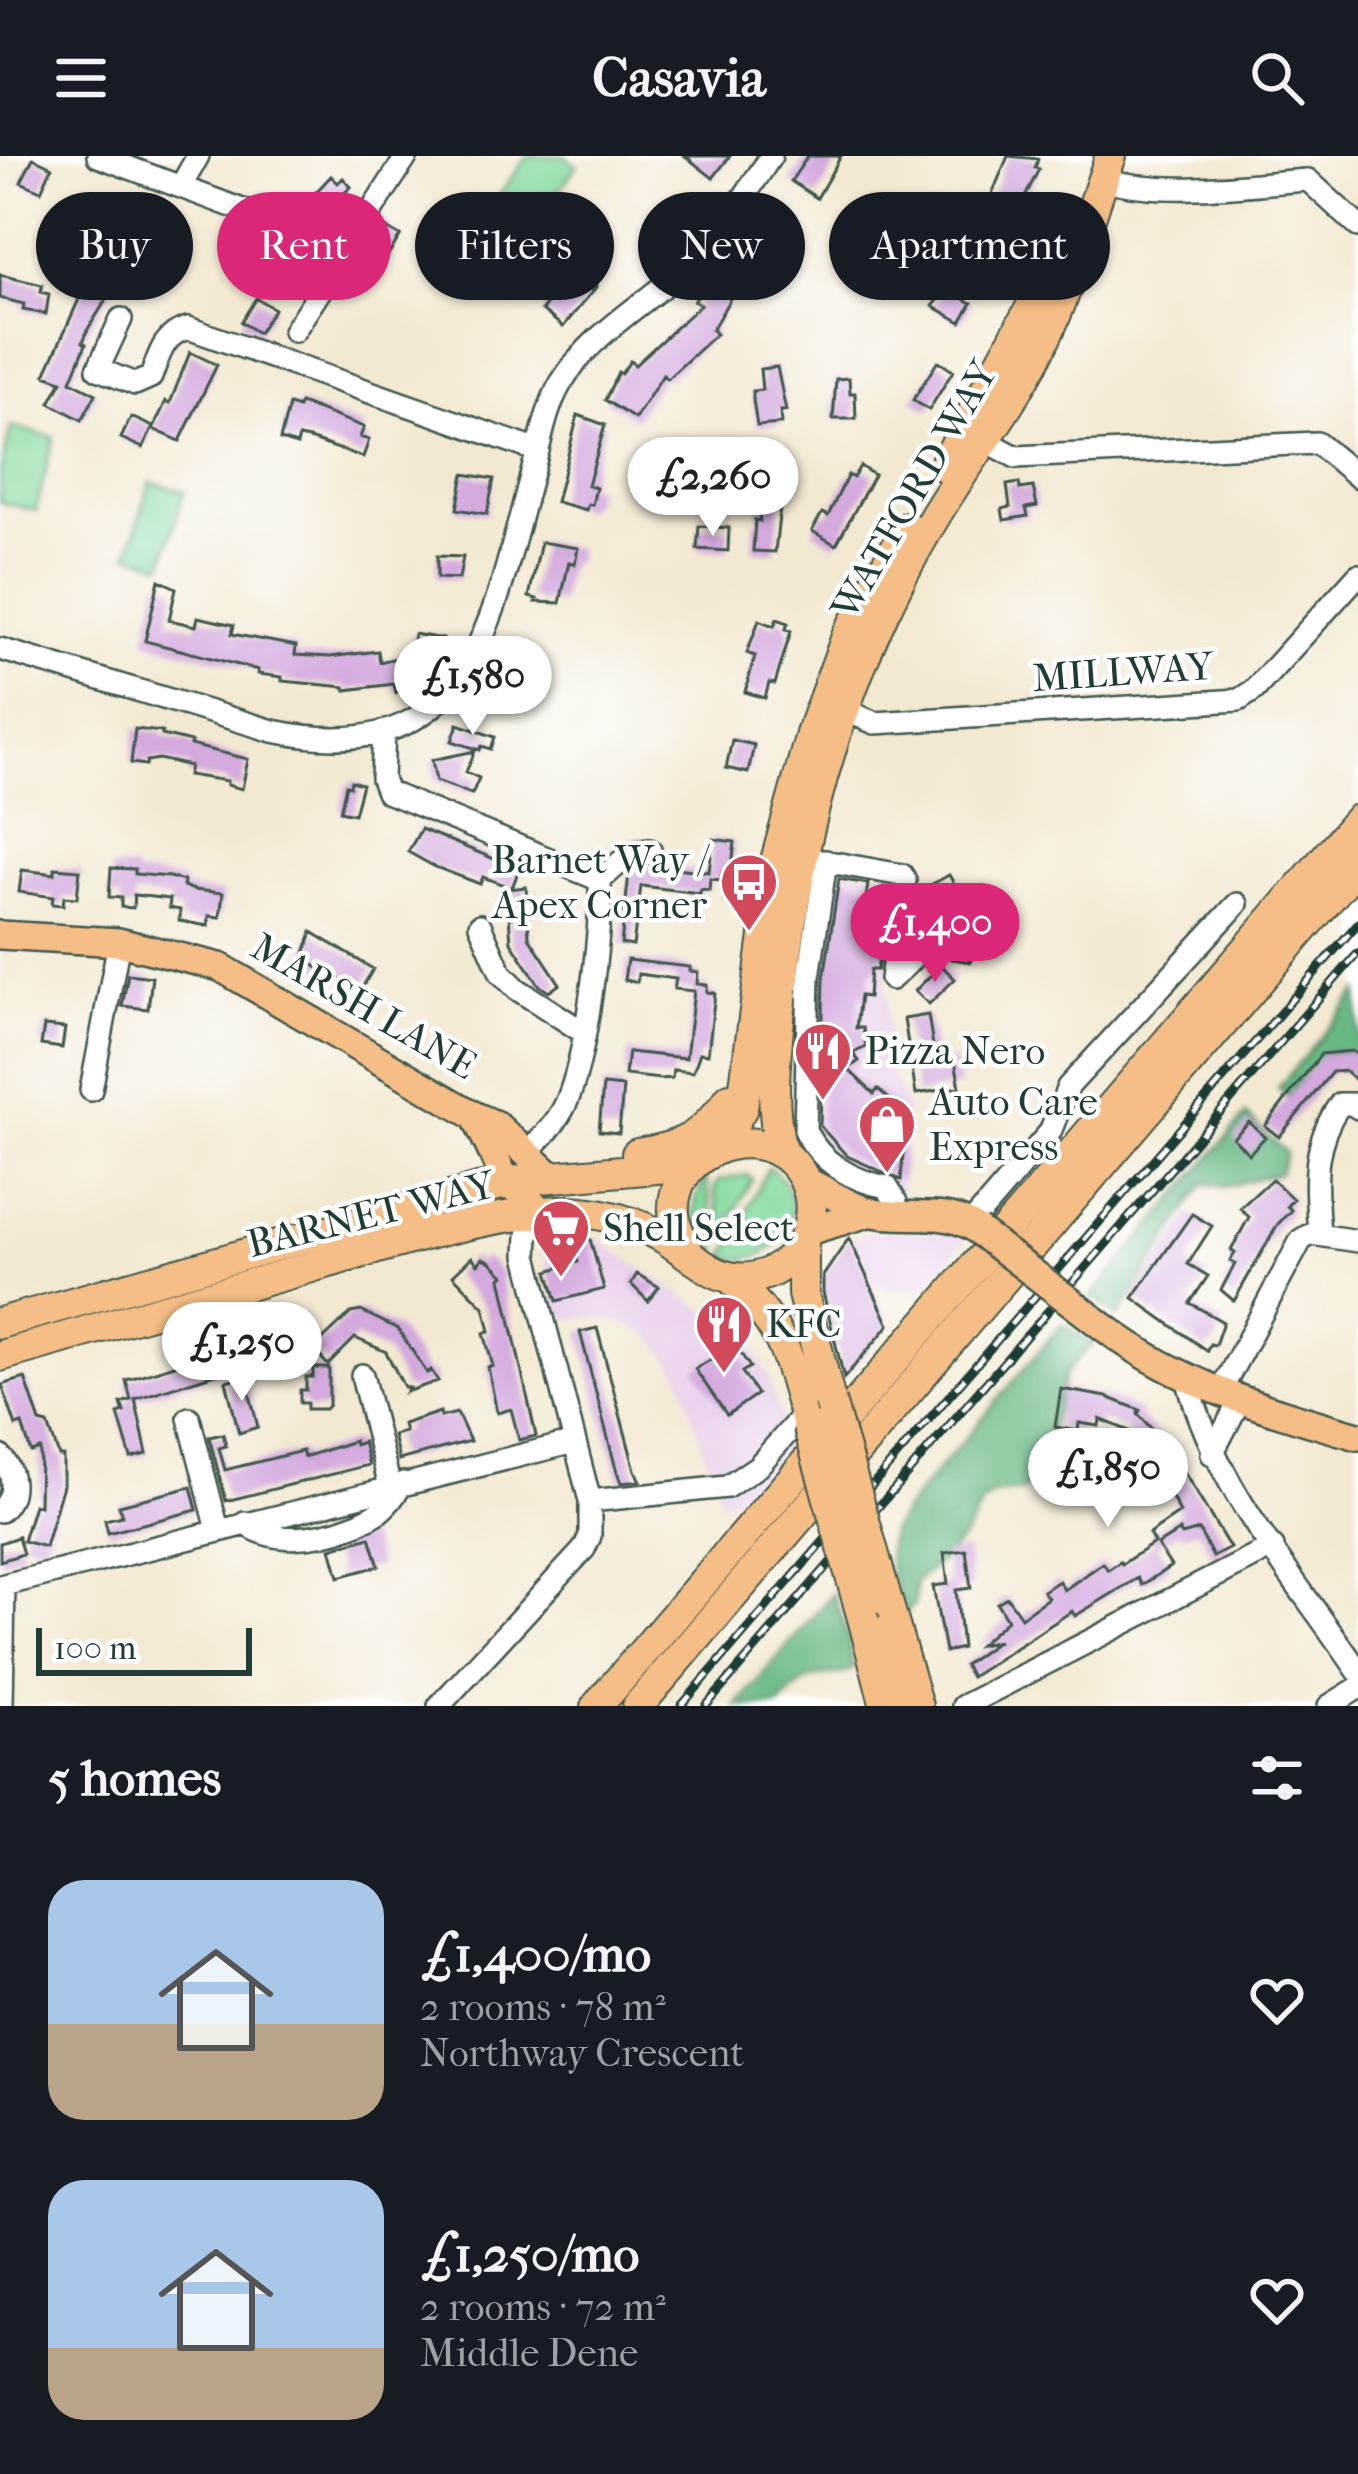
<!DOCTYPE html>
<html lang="en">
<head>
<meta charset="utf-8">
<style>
	:root { --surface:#171b24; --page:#242831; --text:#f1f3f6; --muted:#9ea1a6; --accent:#db2777 }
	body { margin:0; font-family:"IM FELL French Canon",serif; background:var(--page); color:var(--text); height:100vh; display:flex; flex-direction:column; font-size:45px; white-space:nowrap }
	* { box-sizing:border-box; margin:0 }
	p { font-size:39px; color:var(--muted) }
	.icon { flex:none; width:66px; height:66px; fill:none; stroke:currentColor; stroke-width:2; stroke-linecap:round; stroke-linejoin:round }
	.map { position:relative; height:1550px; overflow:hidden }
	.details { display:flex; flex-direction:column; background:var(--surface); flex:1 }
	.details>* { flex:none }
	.banner { position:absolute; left:36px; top:36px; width:1287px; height:108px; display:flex; gap:24px }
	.scale { position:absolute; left:36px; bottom:30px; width:216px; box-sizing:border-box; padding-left:12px; border:6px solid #1f3d34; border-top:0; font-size:33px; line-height:42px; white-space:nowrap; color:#1f3d34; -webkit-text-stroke:9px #fff; paint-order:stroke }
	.price { position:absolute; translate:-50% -102px; padding:0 27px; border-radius:42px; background:#fff; color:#222; font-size:39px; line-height:78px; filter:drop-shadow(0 3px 6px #0008) }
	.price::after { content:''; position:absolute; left:50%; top:72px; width:36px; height:27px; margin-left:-18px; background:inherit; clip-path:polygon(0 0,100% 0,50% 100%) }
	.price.current { background:var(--accent); color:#fff }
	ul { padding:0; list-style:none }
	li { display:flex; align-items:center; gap:36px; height:300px; padding:0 48px }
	li span { display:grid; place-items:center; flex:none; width:336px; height:240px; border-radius:36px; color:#555 }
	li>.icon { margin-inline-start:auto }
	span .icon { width:144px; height:144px; fill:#fffc; stroke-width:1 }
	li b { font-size:51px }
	h2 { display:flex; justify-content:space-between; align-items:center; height:144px; padding:0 48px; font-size:51px }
	.tag { padding:0 42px; border-radius:54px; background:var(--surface); box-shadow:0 3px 9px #0004; font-size:42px; line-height:108px }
	.tag.current { background:var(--accent); color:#fff }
	header { display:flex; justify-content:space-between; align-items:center; height:156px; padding:0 48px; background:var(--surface); font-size:54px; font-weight:700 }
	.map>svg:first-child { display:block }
</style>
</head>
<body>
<header><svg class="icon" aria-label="menu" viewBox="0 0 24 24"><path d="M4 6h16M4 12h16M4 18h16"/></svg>Casavia<svg class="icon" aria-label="search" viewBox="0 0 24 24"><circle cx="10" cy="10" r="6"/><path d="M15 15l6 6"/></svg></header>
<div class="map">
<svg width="1358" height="1550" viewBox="0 0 1358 1550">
	<rect width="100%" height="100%" fill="#fff"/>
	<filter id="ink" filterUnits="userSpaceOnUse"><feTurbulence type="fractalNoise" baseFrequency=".00833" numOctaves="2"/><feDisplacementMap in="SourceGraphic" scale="24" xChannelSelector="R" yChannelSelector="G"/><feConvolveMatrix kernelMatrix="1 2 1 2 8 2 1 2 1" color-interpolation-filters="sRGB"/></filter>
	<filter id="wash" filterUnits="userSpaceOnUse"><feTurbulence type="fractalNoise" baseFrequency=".004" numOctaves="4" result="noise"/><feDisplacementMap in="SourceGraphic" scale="48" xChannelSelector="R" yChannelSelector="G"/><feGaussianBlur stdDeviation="2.7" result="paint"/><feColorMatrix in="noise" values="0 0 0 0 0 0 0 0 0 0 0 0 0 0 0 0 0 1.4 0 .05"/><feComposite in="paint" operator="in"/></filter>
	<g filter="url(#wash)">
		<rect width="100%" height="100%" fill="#f3e9d2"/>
		<path fill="#ead1ec" d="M820,707L900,722L887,827L890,916L907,952L901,1035L865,1038L834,1026L819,1016L794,981L792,935Z
			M874,1074L955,1077L966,1084L922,1136L873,1130L850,1084Z
			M539,1082H595L747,1181L768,1218L790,1291L746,1337L720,1346L679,1216L652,1181L620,1165L588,1161L560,1164Z"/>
		<path fill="#81d89c" stroke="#508a68" stroke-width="3" d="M527,0H565L577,9L530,77L492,50Z
			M11,271L54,281L36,355L0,346V316Z
			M150,326L184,335L163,408L129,398Z
			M768,1011C819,1045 781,1115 725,1101Z
			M747,1019L752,1023L723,1078L714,1033L719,1024Z
			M706,1023L718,1092L716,1096C691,1076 688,1048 706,1023Z"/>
		<path fill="#68b884" stroke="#447a5c" stroke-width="3" d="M1358,836V903L1354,896L1328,895L1287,940L1278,932Z
			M1246,959L1286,997L1279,1017L1224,1031L1204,1027L1118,1161L1091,1141Z
			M1062,1168L1093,1187L1066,1216L1035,1325L1020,1337C982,1332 980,1353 965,1380C962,1385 921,1423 915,1426V1446L908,1455C894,1438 884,1402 890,1379C892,1371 901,1361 905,1353Z
			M833,1437L849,1484L853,1512C840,1521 836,1518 822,1520C803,1522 791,1537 779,1550H736Z"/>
		<g id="blocks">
			<path fill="#d3a9de" d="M685,0H730L713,22Z
				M808,0H841L817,42L791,25Z
				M1008,0L1038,3L1035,12L1039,13L999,93L1003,96L995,107L989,102L981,112L964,98L986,70L980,67Z
				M33,2L52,11L41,35L21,26Z
				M331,20L338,27L343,22L351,31L333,47L337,51L323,67L303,50Z
				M115,42L150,62L139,84L101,71Z
				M384,71L400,80L380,112L363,101Z
				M752,75L778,90L744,137L736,132L712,174L716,178L667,223L663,219L635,263L605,244L618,216L621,218L630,205L635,209L700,149L694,145L703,129L707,131L713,124L731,97L738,101Z
				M576,113L597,130L563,171L542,154Z
				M79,115L113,133L88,173L83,186L86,188L71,225L96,238L82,264L50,247L62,225L45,219L83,134L73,128Z
				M0,119L42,129L41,136L49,138L46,158L23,154L24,148L0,142Z
				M947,134L972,147L961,166L933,150Z
				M256,142L274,153L258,177L241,166Z
				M190,196L217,209L180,285L153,273L166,245L170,247Z
				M938,205L953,215L929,254L913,244Z
				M777,211L786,255H780L781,268L757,270L753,244V235L762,234L760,213Z
				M849,222L850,237H855L856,263H833L836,223Z
				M300,247L364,271L360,281L369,284L363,301L309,283L299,281L297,289L280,284L289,249L298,252Z
				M578,259L605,269L588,329L596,332L592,349L588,348L586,354L556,346Z
				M131,261L153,271L143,292L121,282Z
				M721,296L738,326L718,336L705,309L706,304Z
				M860,310L874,319L836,389L812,375L822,357L828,360L848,319L853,322Z
				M776,314L780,351L775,396L753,395L755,364L760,365L753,318Z
				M464,318L494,323L487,358L457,353Z
				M1019,327L1020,333L1033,331L1037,350L1026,352L1028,360L1004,364L1002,353L1010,351L1007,329Z
				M699,370L729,372L728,395L697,393Z
				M541,386L578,392L575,408L569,406L560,447L536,446L537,443L529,441Z
				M437,400L463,401L459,423L437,422Z
				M159,424L176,432L169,464L196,470L198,461L234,469L232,478L296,490L295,499L330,501L378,495L380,506L396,502L413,485L414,478L443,483L441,491L396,537L394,528L346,534L345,531L282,525V521L258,518V514L145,485Z
				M777,463L788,467L786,473L791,475L775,528L769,527L765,542L745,536L755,500L747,497L759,464L774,470Z
				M458,568L495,581L491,593L482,590L480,594L452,585Z
				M135,573L162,576V579L191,586L190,589L248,603L242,633L227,629V625L188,619L190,610L159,603L147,605L146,609L131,607Z
				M732,584L754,589L748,617L726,612Z
				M475,595L466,616L479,622L472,638L436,625L432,604Z
				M351,625L362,628L354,658L340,655L346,629L350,630Z
				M421,673L519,713L512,732L483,721L480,728L435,711L408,696Z
				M713,683L735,686L731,718L722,717L721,724L710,723L709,734L701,733L700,737L641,730L633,790L621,788L629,718L638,710L652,709L709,716Z
				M55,712L80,714L77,742L64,741L63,749L52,748L53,741L19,736L22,714L55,718Z
				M111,712L135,713V718L169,721L184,725L183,730L194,734L223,737L220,761L209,760L208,770L179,765L180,754L169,752L170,743L134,739L133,752L121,751V742L109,741Z
				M949,719L967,750L949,760L932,728Z
				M839,723L868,728L864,755L885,758L877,814H870L868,841L860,840L856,872H863L866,891L853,897L859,905L848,913L874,938L878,933L896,949L880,965L882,969L877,974L904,987L901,1024L847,1000L820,970L824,822Z
				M526,731L529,781L560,828L549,836L540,830L511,786L507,733Z
				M956,767L975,770L971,806L951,803Z
				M312,776L373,813L362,832L357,830L355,833L303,803Z
				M627,804L690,811V815L698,816L697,828L707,829V836L715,837L708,898L700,897L693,916L673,914L672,922L660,923L625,919L628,896L686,902L694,835L674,833L676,823L638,818L637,826L624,824Z
				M941,809L955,823L929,848L915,835Z
				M128,818L152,821L148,853L122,850Z
				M928,859L936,908L955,905L960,931L916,938L904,863Z
				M44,870L65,872L62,892L41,889Z
				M1352,895L1358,899V926L1345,915L1332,916L1279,981L1265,970L1321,898Z
				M603,929L623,931L619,977L599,975Z
				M1249,966L1265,981L1249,998L1233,982Z
				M1272,1023L1293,1043L1287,1050L1291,1054L1278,1068L1234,1145L1221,1134L1235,1108L1230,1105L1235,1097L1231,1094L1249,1061L1240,1052Z
				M1192,1058L1212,1070L1188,1108L1208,1120L1190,1147L1223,1166L1215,1189L1210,1188L1207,1195L1133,1142Z
				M849,1082L889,1169L844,1222L823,1136V1120Z
				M590,1083L604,1133L557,1145L548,1115L578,1106L573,1088Z
				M472,1101L478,1108L483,1102L490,1105L504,1119L501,1122L536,1280L519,1284L511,1253L497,1257L488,1211L493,1210L484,1177L490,1175L484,1151L453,1119Z
				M637,1118L659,1131L648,1145L631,1128Z
				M361,1155L398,1173L427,1217L431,1214L438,1225L406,1236L409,1232L404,1231L386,1196L355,1182L328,1209L313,1193L351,1157Z
				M597,1172L635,1314L640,1325L621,1327L615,1309L580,1176Z
				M735,1189L750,1211L742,1216L757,1238L727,1259L695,1213Z
				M223,1194L228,1214L135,1243L147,1298L131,1302L118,1258L124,1256L121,1247L131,1244L126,1224Z
				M313,1212H329V1249L325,1253H307V1247H300V1234H306V1221H313Z
				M245,1220L258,1271L239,1277L226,1225Z
				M25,1222L40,1266L48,1268L59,1300H63V1329L45,1391L23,1385L34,1349L39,1350L40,1293L31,1296L22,1268L16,1270L2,1229Z
				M1061,1233L1107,1241L1140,1254L1138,1258L1169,1292L1230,1392L1213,1401L1199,1374L1182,1379L1180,1375L1157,1389L1171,1410L1142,1429L1138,1422L1075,1460L1072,1455L971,1521L964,1509L998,1485L979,1489L1007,1464L997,1447L1007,1441L1021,1461L1048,1442L1043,1435L1059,1425L1064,1434L1103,1407L1108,1414L1120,1406L1122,1408L1154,1387L1149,1378L1180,1357L1162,1322L1156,1325L1148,1310L1124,1284L1132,1276L1100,1263L1099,1270L1079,1267L1078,1275L1055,1271Z
				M440,1256L441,1261L457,1257L470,1285L399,1304L393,1279L405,1276L403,1268Z
				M223,1278L226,1290L219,1292L225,1314L302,1295L304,1301L354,1285L355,1289L363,1286L369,1309L226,1345L209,1281Z
				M191,1331L197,1354L108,1377L105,1364L122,1360L119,1349Z
				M18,1381L23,1398L0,1405V1387Z
				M370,1381L379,1410L339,1421L331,1392Z
				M966,1394L971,1432L956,1434L962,1492L945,1496L933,1430L948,1428L944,1397Z"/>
		</g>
	</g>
	<g filter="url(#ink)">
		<use href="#blocks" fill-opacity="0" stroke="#3f574c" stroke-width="3"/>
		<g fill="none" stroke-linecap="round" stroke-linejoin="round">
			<g stroke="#3f574c" stroke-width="26">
				<path id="minor" d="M98,0L344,92
					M1102,23C1168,41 1241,28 1308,24L1358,70
					M181,30L198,0
					M121,163L98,213L135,228L151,221C159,200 163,178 188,172L538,295
					M294,175L407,0
					M985,284L1016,301L1317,287L1358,321
					M0,493L273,575C474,617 492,463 533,313C541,285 546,252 561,227C592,176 646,148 688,109C722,77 746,38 771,0
					M842,553L875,567L1239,544L1254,534L1358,419
					M384,576L382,623L387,636L600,724C601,776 587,898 567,945C558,966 543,981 527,996
					M812,703L902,719L905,724L891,823
					M826,705L809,821L805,974C820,1007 853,1025 887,1031L896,1046V1058
					M600,724L632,696L650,694
					M480,769L501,817L517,833L583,876
					M891,823C917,800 945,773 902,747
					M91,934L119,786
					M970,1069L1050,976L1068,931L1237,748
					M1319,1079C1316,1030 1310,991 1340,948H1352L1358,952
					M362,1219L390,1331
					M1187,1222C1215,1332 1295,1422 1358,1515
					M1220,1236L1301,1084L1311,1078L1358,1085
					M189,1262L218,1374
					M1212,1298L1240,1244
					M0,1300C15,1316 17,1340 0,1355
					M590,1345L727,1331L758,1310L804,1258
					M245,1367C278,1393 335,1380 371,1361C385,1354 394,1340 403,1327
					M0,1430L574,1286
					M2,1550L4,1429
					M439,1550L584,1393L590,1380V1345L527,1099L528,1079L543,1056
					M963,1550L1273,1391
					M1329,1550L1358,1532"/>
			</g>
			<g stroke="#3f574c" stroke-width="32">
				<path id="major" d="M0,779L119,786L220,811L475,960L496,969L551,1020
					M475,960L507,1027L543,1056
					M804,1024C826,1034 851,1052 874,1057C909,1064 946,1051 977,1074
					M808,1075L872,1056
					M1105,1172C1180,1229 1269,1255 1358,1280"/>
			</g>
			<g stroke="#3f574c" stroke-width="34">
				<path id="highway" d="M944,310L1049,119L1057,98
					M720,990L742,952L774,712L811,578L848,478L907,371
					M782,997C767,946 777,887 782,834C799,666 848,505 935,360C968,305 1009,254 1038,197C1070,135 1087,65 1111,0
					M637,998C685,991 702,980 730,942
					M803,1089V1138L830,1245
					M732,1123C788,1177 786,1198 808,1269
					M0,1167L478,1033L529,1023L691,1009
					M0,1200C105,1170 210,1140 315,1110C390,1089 467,1063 545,1056C584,1052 625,1061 659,1079C692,1097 715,1130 756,1121C807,1110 829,1046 793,1007C750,962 663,1000 675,1065C677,1076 685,1088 689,1098
					M887,1445L917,1550
					M864,1466L886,1550
					M597,1550L1358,664
					M638,1550L1358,709"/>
			</g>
			<use href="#minor" stroke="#fff" stroke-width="21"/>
			<use href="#major" stroke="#f6be87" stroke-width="27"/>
			<use href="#highway" stroke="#f6be87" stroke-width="30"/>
			<g stroke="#1f3d34" stroke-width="9">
				<path id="rail" d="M681,1550L1358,767
					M706,1550L1358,797"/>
			</g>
			<use href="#rail" stroke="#fff" stroke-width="4.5" stroke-dasharray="14" stroke-linecap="butt"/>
			<g stroke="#3f574c" stroke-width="32" stroke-linecap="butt">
				<path id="major-bridge" d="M977,1074L1105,1172"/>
			</g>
			<g stroke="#3f574c" stroke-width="34" stroke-linecap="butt">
				<path id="highway-bridge" d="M830,1245L887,1445
					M808,1269L864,1466"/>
			</g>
			<use href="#major-bridge" stroke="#f6be87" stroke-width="27"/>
			<use href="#highway-bridge" stroke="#f6be87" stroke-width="30"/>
		</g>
	</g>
	<defs>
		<g id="bus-pin" transform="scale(3)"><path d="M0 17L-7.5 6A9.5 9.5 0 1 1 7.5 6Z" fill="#d1495b" stroke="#fff"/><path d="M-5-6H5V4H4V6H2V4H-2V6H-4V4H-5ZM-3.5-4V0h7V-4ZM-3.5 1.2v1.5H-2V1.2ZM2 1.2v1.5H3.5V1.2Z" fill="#fff"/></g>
		<g id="restaurant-pin" transform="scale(3)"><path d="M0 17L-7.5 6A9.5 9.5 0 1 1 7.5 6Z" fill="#d1495b" stroke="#fff"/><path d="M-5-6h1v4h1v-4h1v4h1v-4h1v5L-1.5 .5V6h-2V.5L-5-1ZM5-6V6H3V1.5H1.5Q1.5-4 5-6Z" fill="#fff"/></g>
		<g id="shop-pin" transform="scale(3)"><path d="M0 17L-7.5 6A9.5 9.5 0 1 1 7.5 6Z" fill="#d1495b" stroke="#fff"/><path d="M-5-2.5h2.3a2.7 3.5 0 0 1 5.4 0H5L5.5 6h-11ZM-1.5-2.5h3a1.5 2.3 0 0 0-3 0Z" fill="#fff"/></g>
		<g id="supermarket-pin" transform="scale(3)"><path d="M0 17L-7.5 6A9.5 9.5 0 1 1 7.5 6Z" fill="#d1495b" stroke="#fff"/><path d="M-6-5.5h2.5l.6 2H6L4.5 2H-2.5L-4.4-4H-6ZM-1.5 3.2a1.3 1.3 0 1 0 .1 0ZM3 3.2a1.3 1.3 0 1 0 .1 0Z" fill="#fff"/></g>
	</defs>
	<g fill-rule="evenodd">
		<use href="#bus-pin" x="749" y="726"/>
		<use href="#restaurant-pin" x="823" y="895"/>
		<use href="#shop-pin" x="887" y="968"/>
		<use href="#supermarket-pin" x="561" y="1072"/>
		<use href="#restaurant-pin" x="724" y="1168"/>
	</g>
	<g text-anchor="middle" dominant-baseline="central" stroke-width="9" stroke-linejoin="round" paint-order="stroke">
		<g font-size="39" fill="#1f3d34" stroke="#fff">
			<text transform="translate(914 334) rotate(-60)">WATFORD WAY</text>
			<text transform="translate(1123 516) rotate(-4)">MILLWAY</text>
			<text transform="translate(364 850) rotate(30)">MARSH LANE</text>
			<text transform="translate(371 1058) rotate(-14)">BARNET WAY</text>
		</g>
		<g font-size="39" fill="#1f3d34" stroke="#fff" text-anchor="start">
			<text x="707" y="704" text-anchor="end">Barnet Way /<tspan x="707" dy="45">Apex Corner</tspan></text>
			<text x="865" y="895">Pizza Nero</text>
			<text x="929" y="946">Auto Care<tspan x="929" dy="45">Express</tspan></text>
			<text x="603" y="1072">Shell Select</text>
			<text x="766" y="1168">KFC</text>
		</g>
	</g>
</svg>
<div class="scale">100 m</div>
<b class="price" style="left:713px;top:383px">£2,260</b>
<b class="price" style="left:473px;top:582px">£1,580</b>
<b class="price current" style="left:935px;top:829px">£1,400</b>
<b class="price" style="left:242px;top:1248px">£1,250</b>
<b class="price" style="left:1108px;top:1374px">£1,850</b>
<div class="banner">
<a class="tag">Buy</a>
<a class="tag current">Rent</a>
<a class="tag">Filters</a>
<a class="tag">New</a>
<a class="tag">Apartment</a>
</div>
</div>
<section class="details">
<h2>5 homes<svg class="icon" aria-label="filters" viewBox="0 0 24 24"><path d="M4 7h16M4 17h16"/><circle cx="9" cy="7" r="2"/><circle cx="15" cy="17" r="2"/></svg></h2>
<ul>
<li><span style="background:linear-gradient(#a9c7e8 60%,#b9a48a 0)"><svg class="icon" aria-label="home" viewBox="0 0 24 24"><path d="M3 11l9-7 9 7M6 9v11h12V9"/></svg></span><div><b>£1,400/mo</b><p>2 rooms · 78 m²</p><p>Northway Crescent</p></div><svg class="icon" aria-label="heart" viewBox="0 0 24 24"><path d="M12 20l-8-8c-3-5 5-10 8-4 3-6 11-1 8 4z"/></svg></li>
<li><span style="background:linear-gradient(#a9c7e8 70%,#b9a48a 0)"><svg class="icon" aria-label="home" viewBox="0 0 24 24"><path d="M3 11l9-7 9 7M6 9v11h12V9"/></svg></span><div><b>£1,250/mo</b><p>2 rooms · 72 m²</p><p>Middle Dene</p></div><svg class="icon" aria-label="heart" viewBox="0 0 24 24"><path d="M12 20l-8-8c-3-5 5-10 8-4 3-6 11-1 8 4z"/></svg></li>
</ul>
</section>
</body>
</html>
